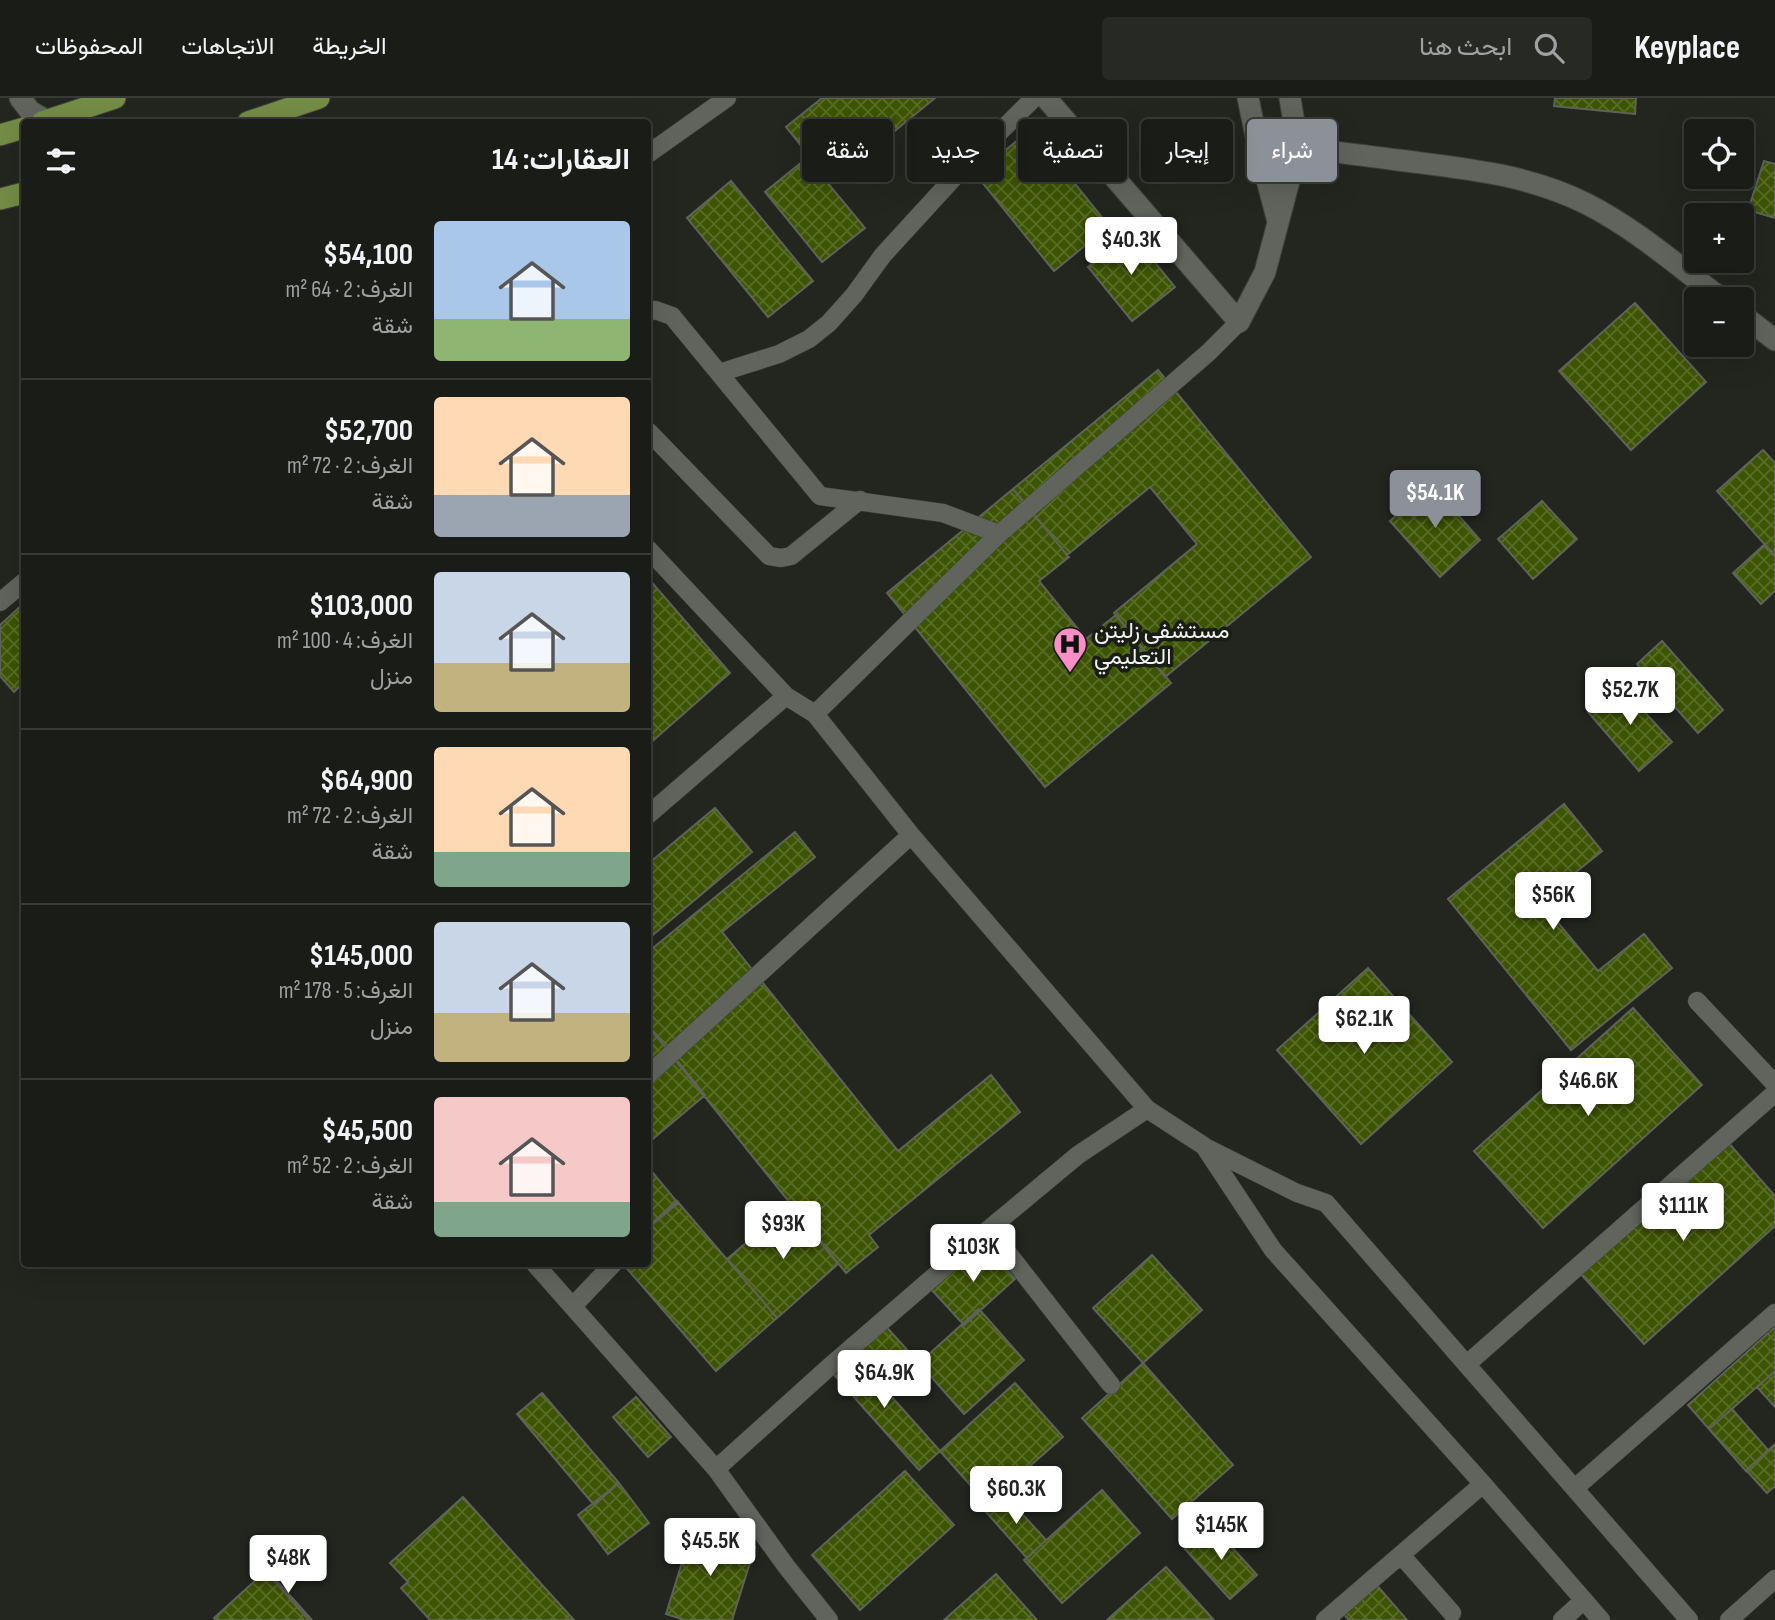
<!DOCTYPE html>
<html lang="ar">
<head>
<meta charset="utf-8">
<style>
	:root { --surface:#1a1c17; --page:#272924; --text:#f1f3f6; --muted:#9fa1a1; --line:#383a36; --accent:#8c9099 }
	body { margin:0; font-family:"Sofia Sans Condensed",Vazirmatn,sans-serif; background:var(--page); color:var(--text); direction:rtl; height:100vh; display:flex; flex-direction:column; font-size:26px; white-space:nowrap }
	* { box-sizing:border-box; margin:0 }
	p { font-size:23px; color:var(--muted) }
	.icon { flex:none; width:38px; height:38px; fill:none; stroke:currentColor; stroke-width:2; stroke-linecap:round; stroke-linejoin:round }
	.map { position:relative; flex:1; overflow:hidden; direction:ltr }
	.details { position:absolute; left:21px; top:21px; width:630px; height:1148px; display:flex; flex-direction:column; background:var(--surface); border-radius:7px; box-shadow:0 7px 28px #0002,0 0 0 2px var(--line); direction:rtl }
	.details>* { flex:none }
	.top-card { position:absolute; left:672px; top:21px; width:665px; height:63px; direction:rtl; display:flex; gap:14px }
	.tools { position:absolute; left:1684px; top:21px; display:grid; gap:14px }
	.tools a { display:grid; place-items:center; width:70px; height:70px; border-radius:7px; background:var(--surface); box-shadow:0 7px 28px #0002,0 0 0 2px var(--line); font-size:35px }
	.price { position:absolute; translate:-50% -60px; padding:0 16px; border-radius:7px; background:#fff; color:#222; font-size:23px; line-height:46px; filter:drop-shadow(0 2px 4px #0008) }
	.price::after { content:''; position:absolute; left:50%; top:42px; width:21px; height:16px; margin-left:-10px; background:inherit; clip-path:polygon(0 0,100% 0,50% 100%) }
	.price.selected { background:var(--accent); color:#fff }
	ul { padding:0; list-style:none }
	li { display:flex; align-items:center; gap:21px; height:175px; padding:0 21px }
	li+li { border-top:2px solid var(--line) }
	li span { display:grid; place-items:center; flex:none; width:196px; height:140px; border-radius:7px; color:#555 }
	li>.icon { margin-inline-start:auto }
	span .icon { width:84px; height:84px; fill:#fffc; stroke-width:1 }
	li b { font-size:30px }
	h2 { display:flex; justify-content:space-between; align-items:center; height:84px; padding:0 21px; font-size:30px }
	.pill { padding:0 24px; border-radius:7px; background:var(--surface); box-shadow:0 7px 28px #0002,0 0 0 2px var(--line); font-size:24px; line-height:63px }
	.pill.selected { background:var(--accent); color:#fff }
	header { display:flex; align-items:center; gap:42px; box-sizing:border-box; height:98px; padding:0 35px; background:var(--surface); border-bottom:2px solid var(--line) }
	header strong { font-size:33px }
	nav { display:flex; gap:38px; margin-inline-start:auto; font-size:24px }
	.search { width:490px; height:63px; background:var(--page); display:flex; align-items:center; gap:18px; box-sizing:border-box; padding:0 24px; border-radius:7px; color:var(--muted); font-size:26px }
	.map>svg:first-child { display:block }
</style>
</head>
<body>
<header>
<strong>Keyplace</strong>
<div class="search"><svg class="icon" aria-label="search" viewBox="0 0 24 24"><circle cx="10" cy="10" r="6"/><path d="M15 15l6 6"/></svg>ابحث هنا</div>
<nav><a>الخريطة</a><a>الاتجاهات</a><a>المحفوظات</a></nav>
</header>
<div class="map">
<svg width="1775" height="1522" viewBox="0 0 1775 1522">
	<defs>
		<pattern id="building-cross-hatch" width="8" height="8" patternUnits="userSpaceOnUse" patternTransform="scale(1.75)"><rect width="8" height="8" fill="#3d5402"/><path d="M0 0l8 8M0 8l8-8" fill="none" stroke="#596d27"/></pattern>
	</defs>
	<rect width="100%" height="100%" fill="#23261f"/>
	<path fill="url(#building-cross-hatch)" stroke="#5f625a" stroke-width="2" d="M822,0H935L831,85L786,29Z
		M1555,0H1636L1635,16L1554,8Z
		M1031,31L1109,128L1054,173L976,77Z
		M807,60L865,130L822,164L765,94Z
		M1764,63L1775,66V120L1748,112Z
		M731,83L813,183L768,219L687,120Z
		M1130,134L1175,189L1132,223L1088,169Z
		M1635,205L1706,284L1631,352L1559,273Z
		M1158,272L1311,459L1165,579L1114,515L1197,446L1150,389L1067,457L1013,391Z
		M1763,352L1775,365V458L1717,393Z
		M1431,386L1480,442L1440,479L1390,423Z
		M1013,391L1069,459L1039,483L1086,541L1116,517L1171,585L1045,689L887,495Z
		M1542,403L1577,441L1533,481L1498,441Z
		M1765,446L1775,458V493L1761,506L1733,475Z
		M648,480L730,575L648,647Z
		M24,505V584L14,594L0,578V527Z
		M1662,543L1723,612L1698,635L1637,566Z
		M1619,586L1672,644L1639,673L1588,614Z
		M1564,706L1602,753L1540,803L1598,873L1644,836L1672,870L1571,952L1448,801Z
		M715,710L752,754L648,841V766Z
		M795,734L815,759L722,834L898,1053L991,977L1020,1014L869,1137L878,1149L846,1175L648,928V854Z
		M1368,870L1452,964L1361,1046L1277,952Z
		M1633,910L1702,987L1543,1130L1474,1053Z
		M648,927L705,997L648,1045Z
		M1726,1042L1775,1098V1128L1644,1246L1579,1174Z
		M648,1069L678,1105L648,1130Z
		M677,1103L777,1220L716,1273L623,1166H648V1129Z
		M790,1107L838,1166L777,1220L727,1161Z
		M982,1144L1015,1181L964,1227L930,1190Z
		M1152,1157L1202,1212L1143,1265L1093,1210Z
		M979,1211L1024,1262L964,1316L919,1265Z
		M881,1223L919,1265L887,1294L849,1251Z
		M1775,1229V1273L1709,1331L1688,1307Z
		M849,1251L940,1353L919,1372L828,1270Z
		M1143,1265L1233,1367L1172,1421L1082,1320Z
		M1775,1273V1309L1757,1289Z
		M1015,1285L1063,1339L987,1406L940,1353Z
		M542,1295L619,1385L594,1407L517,1316Z
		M636,1299L671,1339L648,1359L613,1319Z
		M1732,1311L1768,1352L1746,1373L1709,1331Z
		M1775,1346V1388L1767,1395L1746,1372Z
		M905,1373L954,1427L860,1512L812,1457Z
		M619,1385L649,1425L608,1456L578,1417Z
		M1102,1392L1140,1435L1062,1505L1024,1462Z
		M1005,1397L1046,1442L1027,1460L986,1414Z
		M463,1399L544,1489L574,1522H430L401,1490L408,1484L390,1465Z
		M1212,1427L1257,1477L1230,1501L1185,1451Z
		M693,1429L755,1449L732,1522H685L666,1516Z
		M1166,1469L1213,1521L1107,1522Z
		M267,1472L312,1522H216L214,1520Z
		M267,1472L312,1522H309L265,1473Z
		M996,1476L1037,1522H944Z
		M1374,1484L1407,1522H1349L1341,1513Z"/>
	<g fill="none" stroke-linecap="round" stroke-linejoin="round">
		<g stroke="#3f413b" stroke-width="19">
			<path id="service" d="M648,56L727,0
				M648,214L655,212L672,218L820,398L943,415L999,436
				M719,275L779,256L809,241L829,225L854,197L883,157L959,74L1034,0
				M648,333L769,458L781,460L791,458L860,402
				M648,451L786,598L815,616L911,737L1147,1011L1204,1048L1273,1152L1483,1386L1601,1522
				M0,504L24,484
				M815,616L999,436L1209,254L1239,224
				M648,717L786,598
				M1697,903L1775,986
				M648,977L911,737
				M1207,1050L1297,1095L1326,1105L1689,1522
				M989,1131L1111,1287
				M535,1166L716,1371L786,1468L829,1522
				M573,1208L613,1166
				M1467,1266L1775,995
				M716,1371L828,1270L989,1131L1078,1057L1147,1011
				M1575,1390L1775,1215
				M1401,1457L1452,1515
				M1325,1522L1483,1386
				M1562,1522L1584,1502
				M1729,1522L1775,1481"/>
		</g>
		<g stroke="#3f413b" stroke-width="23">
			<path id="minor" d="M20,0L30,13L47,23
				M1046,0L1239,224L1265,174L1298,49L1290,0
				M1248,0L1258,48L1277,120
				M1258,48C1308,49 1357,57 1406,63C1468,71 1530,77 1587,106C1636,131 1678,168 1722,201
				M1741,216L1775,242"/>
		</g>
		<g stroke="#3f413b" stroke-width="23">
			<path id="primary" d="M42,24L115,0
				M248,24L319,0
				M0,37L24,30
				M0,101L24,95"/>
		</g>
		<use href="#service" stroke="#60645c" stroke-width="18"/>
		<use href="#minor" stroke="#60645c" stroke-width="21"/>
		<use href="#primary" stroke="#748c46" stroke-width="21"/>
	</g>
	<defs>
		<g id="hospital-pin" transform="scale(1.75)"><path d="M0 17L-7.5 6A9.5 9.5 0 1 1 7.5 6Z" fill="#fb8fc5" stroke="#1a1d16"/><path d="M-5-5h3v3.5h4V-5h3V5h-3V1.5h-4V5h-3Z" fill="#111"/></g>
	</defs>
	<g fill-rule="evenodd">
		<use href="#hospital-pin" x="1070" y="546"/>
	</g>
	<g text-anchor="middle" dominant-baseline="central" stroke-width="7" stroke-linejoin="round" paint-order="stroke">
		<g font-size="23" fill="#f0f2ed" stroke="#1a1d16" text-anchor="start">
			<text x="1094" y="533">مستشفى زليتن<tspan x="1094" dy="26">التعليمي</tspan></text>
		</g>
	</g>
</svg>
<div class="tools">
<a><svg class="icon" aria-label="locate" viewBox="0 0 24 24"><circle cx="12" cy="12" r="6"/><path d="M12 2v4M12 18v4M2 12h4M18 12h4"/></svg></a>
<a>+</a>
<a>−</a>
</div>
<b class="price" style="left:1131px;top:179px">$40.3K</b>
<b class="price selected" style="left:1435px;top:432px">$54.1K</b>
<b class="price" style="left:1630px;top:629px">$52.7K</b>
<b class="price" style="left:1553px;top:834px">$56K</b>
<b class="price" style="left:1364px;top:958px">$62.1K</b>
<b class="price" style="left:1588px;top:1020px">$46.6K</b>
<b class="price" style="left:1683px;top:1145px">$111K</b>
<b class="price" style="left:783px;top:1163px">$93K</b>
<b class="price" style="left:973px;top:1186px">$103K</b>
<b class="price" style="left:884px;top:1312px">$64.9K</b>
<b class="price" style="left:1016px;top:1428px">$60.3K</b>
<b class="price" style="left:1221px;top:1464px">$145K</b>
<b class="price" style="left:710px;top:1480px">$45.5K</b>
<b class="price" style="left:288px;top:1497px">$48K</b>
<div class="top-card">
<a class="pill selected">شراء</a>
<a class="pill">إيجار</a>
<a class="pill">تصفية</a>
<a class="pill">جديد</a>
<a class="pill">شقة</a>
</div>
<section class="details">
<h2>العقارات: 14<svg class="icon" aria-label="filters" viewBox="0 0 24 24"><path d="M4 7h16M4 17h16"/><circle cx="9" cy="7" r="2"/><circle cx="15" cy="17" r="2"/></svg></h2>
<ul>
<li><span style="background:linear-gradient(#a9c7e8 70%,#8fb573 0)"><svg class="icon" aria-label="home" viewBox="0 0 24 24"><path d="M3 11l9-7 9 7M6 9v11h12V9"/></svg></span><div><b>$54,100</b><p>الغرف: 2 · 64 m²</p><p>شقة</p></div></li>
<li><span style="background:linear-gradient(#ffd9b3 70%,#9aa5b1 0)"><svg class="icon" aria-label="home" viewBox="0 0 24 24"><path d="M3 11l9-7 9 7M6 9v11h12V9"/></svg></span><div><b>$52,700</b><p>الغرف: 2 · 72 m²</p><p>شقة</p></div></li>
<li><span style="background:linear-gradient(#c9d6e8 65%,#c2b280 0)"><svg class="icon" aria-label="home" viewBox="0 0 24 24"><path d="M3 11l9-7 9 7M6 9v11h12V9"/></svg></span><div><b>$103,000</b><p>الغرف: 4 · 100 m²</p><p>منزل</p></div></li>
<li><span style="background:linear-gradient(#ffd9b3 75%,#7fa58c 0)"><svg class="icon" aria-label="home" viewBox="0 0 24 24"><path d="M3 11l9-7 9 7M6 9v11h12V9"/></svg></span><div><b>$64,900</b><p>الغرف: 2 · 72 m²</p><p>شقة</p></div></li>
<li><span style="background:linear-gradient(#c9d6e8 65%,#c2b280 0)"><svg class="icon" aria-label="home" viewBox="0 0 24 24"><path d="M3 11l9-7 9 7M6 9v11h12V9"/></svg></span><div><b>$145,000</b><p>الغرف: 5 · 178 m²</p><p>منزل</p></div></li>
<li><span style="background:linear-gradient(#f6c9c9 75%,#7fa58c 0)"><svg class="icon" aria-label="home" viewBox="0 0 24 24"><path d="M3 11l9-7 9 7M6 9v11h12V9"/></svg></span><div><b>$45,500</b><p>الغرف: 2 · 52 m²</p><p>شقة</p></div></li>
</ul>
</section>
</div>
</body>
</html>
